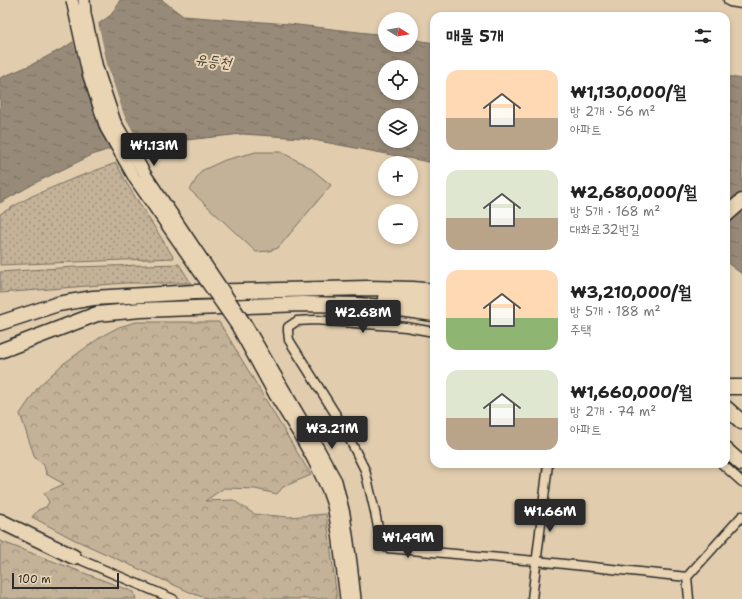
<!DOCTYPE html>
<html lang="ko">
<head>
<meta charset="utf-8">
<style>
	:root { --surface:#fff; --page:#f2f2f2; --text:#222; --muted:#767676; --accent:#2b2b2b }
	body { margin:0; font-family:"Shantell Sans","Poor Story",sans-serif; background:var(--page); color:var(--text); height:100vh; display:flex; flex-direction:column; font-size:15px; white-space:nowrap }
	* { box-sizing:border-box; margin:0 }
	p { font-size:13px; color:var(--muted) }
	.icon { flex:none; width:22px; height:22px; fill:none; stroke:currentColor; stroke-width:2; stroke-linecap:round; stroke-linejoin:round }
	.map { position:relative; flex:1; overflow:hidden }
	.sheet { position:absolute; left:430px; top:12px; width:300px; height:456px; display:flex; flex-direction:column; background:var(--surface); border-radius:12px; box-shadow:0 2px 6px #0003 }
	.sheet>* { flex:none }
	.needle { width:26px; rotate:101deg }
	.controls { position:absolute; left:378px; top:12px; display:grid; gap:8px }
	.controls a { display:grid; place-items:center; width:40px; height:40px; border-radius:50%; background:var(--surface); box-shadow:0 2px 6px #0003; font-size:20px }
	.scale { position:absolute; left:12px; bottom:10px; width:107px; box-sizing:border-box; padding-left:4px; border:2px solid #2b2b2b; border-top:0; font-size:11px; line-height:14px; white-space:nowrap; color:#2b2b2b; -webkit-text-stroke:3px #e9d4b3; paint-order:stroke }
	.price { position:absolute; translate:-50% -34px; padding:0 9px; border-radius:4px; background:var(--accent); color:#fff; font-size:13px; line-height:26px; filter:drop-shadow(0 1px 2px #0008) }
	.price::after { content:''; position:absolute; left:50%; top:24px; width:12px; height:9px; margin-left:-6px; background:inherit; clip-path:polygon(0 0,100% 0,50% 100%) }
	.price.selected { background:#222; color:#fff }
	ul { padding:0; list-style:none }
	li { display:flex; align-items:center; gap:12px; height:100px; padding:0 16px }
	li span { display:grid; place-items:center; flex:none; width:112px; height:80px; border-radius:12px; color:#555 }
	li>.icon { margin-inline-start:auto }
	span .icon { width:48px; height:48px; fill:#fffc; stroke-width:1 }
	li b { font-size:17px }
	h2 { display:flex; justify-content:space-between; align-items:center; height:48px; padding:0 16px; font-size:17px }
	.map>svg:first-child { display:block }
</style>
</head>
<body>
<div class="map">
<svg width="742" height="599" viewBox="0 0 742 599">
	<defs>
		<pattern id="grass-dots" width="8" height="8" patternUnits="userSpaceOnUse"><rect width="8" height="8" fill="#c3b298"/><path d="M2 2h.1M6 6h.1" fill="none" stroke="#9f917c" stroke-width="1.8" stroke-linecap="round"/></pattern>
		<pattern id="forest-crowns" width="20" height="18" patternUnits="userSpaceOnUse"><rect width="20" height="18" fill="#c3b298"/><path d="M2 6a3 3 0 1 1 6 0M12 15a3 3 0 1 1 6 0" fill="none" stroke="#9f917c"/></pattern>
		<pattern id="water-ripples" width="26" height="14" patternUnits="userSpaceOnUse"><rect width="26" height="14" fill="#978a78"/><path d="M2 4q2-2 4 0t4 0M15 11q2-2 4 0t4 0" fill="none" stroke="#7b7163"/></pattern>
	</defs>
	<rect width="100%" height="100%" fill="#e1cdae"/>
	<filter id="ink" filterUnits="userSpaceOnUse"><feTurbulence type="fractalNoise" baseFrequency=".025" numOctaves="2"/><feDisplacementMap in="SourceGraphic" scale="8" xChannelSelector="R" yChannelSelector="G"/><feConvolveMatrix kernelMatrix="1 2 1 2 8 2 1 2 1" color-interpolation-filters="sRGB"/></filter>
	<g filter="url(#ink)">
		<path fill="url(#grass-dots)" stroke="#776e62" d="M116,163L127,184L174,258L0,265V214L32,196L70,180Z
			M179,264L191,283H125L0,293V272L74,267Z"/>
		<path fill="url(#forest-crowns)" stroke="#776e62" d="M136,322H219C230,339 240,357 251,375C271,409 291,442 311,475L283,487L277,494L255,489L224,488L205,501L233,500L254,514L289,517L326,514L329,535L337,599H208L194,594L73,539L32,517L38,510L46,507L49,502L44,493L64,484L46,474L44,465L35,458L20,414L39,386L63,364L102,336L119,327Z
			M0,541L134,592L136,599H0Z"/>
		<path fill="#c3b298" stroke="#776e62" d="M256,152H281L309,167L331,185L278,248L269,251L256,252L190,190L201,171L225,160Z"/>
		<path fill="url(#water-ripples)" stroke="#6c6459" fill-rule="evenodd" d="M120,0H162L183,16L289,24L385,35V45H411V39L434,43V163L303,138L242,134L186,140L127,143L92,155L37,182L0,203V78L31,65L67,46L111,15ZM385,67H411V93H385ZM385,115H411V141H385Z
			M726,76L742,79V274L726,262Z"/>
		<path fill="#e1cdae" d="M98,22L107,64L124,115L140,144L127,145L100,123L80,70L73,40Z"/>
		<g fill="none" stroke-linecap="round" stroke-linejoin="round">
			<g stroke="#2b2b2b" stroke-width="11">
				<path id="street" d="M434,332L406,327L315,320L297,321L288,327V331L289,340L343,426L365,470L375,512L381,543L387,548L536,561L687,577L689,599
					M722,464L742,482
					M74,557L173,599
					M687,577L742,516
					M532,599L548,464"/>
			</g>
			<g stroke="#2b2b2b" stroke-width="14">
				<path id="secondary" d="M245,323L319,450L336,481L344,514L351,563L355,599
					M237,326L275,395L299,434L313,459L327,488L333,505L338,533L346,599"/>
			</g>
			<g stroke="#2b2b2b" stroke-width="15">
				<path id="primary" d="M730,0L742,2"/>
			</g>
			<g stroke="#2b2b2b" stroke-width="17">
				<path id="highway" d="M726,215L742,201
					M385,298L419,300L434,302
					M0,323L58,304L93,298L195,292L368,288L413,289L434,291
					M0,351L97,314L141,310L302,304L357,305L385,307L434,314
					M726,387H742
					M726,408L742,422
					M726,450L742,464
					M0,521L74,557"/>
			</g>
			<use href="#street" stroke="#e9d4b3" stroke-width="8"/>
			<use href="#secondary" stroke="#e9d4b3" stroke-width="11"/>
			<use href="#primary" stroke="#e9d4b3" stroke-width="12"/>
			<use href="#highway" stroke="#e9d4b3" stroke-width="14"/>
			<g stroke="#2b2b2b" stroke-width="14" stroke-linecap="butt">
				<path id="secondary-bridge" d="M72,0L88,73L106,128L135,179L237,326
					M84,0L85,14L97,68L115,122L145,174L245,323"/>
			</g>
			<use href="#secondary-bridge" stroke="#e9d4b3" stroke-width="11"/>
		</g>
	</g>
	<g text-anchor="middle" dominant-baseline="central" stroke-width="4" stroke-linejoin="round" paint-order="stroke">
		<g font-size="15" font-style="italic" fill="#46433e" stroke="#e9d4b3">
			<text transform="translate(213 61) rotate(7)">유등천</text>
		</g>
	</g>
</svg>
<div class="controls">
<a><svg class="needle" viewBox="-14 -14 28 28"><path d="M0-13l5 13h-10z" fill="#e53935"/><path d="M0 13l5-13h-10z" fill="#767676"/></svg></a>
<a><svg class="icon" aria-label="locate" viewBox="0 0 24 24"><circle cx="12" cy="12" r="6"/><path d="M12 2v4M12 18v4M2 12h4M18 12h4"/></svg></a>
<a><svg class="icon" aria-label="layers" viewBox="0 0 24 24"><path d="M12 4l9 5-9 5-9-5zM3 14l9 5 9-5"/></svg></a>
<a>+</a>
<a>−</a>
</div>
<div class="scale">100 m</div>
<b class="price selected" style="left:154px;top:167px">₩1.13M</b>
<b class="price" style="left:363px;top:334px">₩2.68M</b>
<b class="price" style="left:332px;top:450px">₩3.21M</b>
<b class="price" style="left:550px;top:533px">₩1.66M</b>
<b class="price" style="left:408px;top:559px">₩1.49M</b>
<section class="sheet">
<h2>매물 5개<svg class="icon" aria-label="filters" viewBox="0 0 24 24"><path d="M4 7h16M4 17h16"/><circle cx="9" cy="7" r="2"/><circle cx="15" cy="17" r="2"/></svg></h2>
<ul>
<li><span style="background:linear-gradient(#ffd9b3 60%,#b9a48a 0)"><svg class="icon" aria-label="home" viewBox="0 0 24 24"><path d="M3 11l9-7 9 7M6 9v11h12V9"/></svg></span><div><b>₩1,130,000/월</b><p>방 2개 · 56 m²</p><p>아파트</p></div></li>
<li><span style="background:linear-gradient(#dfe7d0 60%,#b9a48a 0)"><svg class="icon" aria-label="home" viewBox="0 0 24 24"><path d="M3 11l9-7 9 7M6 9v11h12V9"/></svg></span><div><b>₩2,680,000/월</b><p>방 5개 · 168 m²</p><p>대화로32번길</p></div></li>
<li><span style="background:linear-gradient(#ffd9b3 60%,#8fb573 0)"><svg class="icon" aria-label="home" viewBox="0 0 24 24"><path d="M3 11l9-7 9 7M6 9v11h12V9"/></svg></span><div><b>₩3,210,000/월</b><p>방 5개 · 188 m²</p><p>주택</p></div></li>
<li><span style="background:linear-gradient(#dfe7d0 60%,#b9a48a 0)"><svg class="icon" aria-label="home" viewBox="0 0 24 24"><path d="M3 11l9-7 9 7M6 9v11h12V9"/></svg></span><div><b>₩1,660,000/월</b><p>방 2개 · 74 m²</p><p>아파트</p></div></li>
</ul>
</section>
</div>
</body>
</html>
